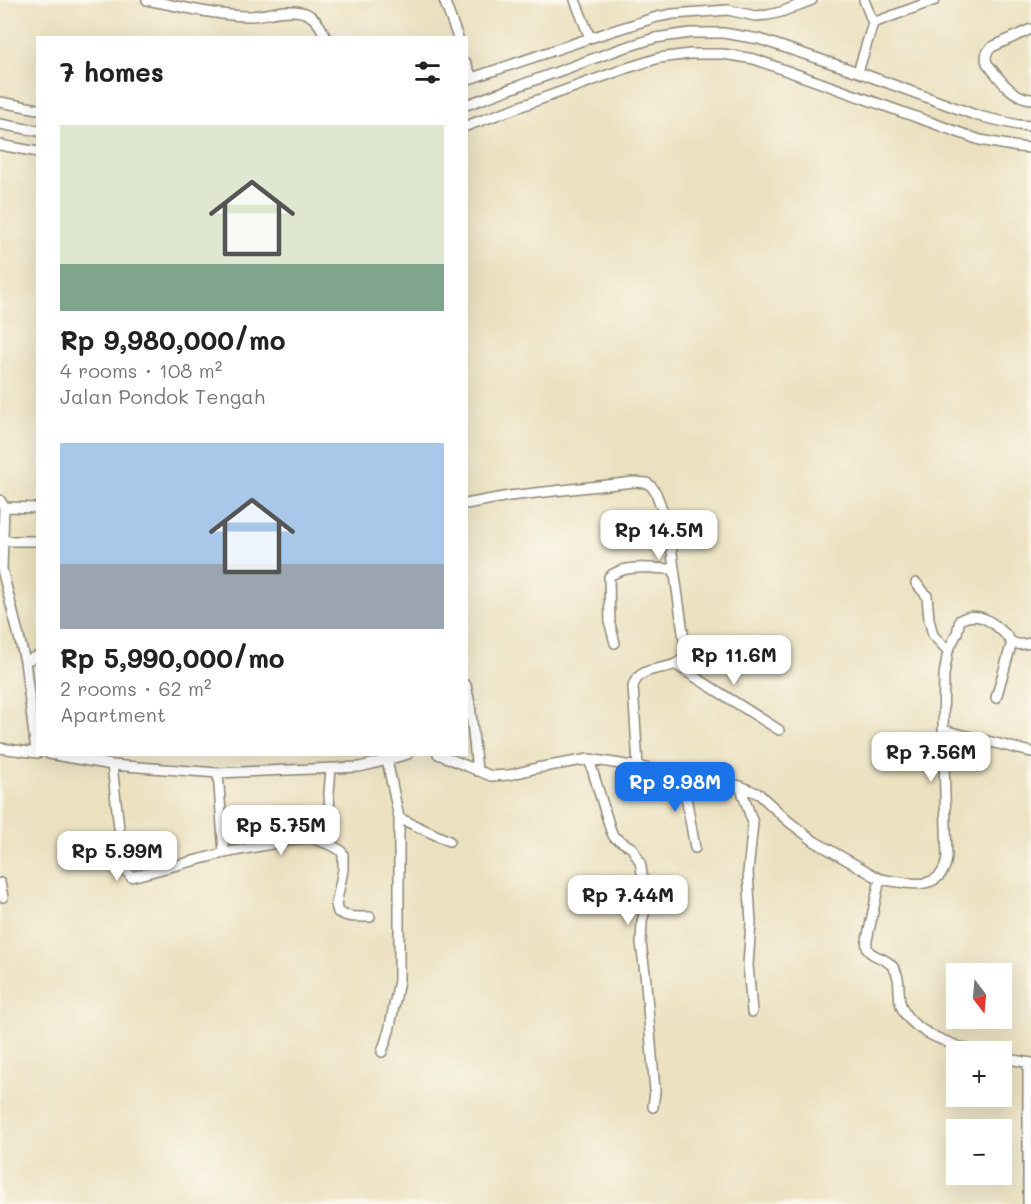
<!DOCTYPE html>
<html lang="en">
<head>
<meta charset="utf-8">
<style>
	:root { --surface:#fff; --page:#f6f6f6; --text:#222; --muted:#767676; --accent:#1a73e8 }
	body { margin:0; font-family:Mali,sans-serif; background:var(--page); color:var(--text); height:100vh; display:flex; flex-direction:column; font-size:22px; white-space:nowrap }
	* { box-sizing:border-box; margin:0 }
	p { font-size:20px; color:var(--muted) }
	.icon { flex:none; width:33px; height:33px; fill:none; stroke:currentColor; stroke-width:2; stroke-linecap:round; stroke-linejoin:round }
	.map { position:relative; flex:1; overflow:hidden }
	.sheet { position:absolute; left:36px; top:36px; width:432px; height:720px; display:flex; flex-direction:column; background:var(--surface); border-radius:0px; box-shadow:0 6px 24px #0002 }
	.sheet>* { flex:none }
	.needle { width:39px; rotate:164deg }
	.tools { position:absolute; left:946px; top:963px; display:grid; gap:12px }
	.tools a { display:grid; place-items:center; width:66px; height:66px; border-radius:0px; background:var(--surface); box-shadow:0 6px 24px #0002; font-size:30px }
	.price { position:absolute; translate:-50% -51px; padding:0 14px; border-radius:12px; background:#fff; color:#222; font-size:20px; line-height:39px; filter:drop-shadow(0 2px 3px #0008) }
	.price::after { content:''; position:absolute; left:50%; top:36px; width:18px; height:14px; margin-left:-9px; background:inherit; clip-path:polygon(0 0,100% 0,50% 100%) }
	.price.current { background:var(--accent); color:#fff }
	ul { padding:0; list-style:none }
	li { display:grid; align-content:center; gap:12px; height:318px; padding:0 24px }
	li span { display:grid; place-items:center; height:186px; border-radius:0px; color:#555 }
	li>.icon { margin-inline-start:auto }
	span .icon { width:108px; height:108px; fill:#fffc; stroke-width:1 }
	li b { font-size:26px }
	h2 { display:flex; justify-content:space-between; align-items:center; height:72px; padding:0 24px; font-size:26px }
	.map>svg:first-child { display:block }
</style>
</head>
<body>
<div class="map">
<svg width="1031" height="1204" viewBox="0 0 1031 1204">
	<rect width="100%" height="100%" fill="#fbf7ec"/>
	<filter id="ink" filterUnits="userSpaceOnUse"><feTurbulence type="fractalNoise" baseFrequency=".0167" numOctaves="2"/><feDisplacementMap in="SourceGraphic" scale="12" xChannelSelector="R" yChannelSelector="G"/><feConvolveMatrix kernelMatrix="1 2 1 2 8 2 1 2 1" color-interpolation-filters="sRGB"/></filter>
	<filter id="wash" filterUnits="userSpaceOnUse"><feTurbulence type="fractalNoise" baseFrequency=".008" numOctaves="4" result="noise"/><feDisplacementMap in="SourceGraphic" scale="24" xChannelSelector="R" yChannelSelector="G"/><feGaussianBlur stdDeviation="1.35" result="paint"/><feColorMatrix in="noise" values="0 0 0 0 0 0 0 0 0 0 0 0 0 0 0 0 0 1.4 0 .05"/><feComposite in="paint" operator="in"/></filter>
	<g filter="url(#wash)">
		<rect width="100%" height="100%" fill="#ebe1c0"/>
	</g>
	<g filter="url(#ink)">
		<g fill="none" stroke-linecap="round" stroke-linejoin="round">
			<g stroke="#8b8676" stroke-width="12">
				<path id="street" d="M147,0C178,6 218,16 249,16C266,16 284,8 301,12C314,14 321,26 326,38
					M444,0L458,38
					M575,0L590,38
					M873,23L935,0
					M1031,29L992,47C986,52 985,56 987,63C999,78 1011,97 1031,99
					M466,63L472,78
					M858,72L873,23L864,0
					M466,80L590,38L657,17L673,14L728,10L755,16L768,15L781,12L812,0
					M0,102L38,109
					M466,105L620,49L655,38L690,33H723L759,39L858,72L978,116L1018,125L1031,126
					M0,124L38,131
					M466,126L627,68L659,58L690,54H723L754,59L980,140L1018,147L1031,148
					M0,145L38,152
					M0,500L4,507L2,569L25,661
					M466,504L509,496L634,482L647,483L652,487L656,493L668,525L686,654C674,676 642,660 633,686L638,766
					M4,507L38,508
					M668,525H703
					M3,541H38
					M916,583L927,596L929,619L933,635L948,651
					M615,643L610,624L609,577C625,563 654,569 674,569
					M676,665L779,730
					M466,685L470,704L477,771
					M996,698L1012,642
					M943,730L1031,752
					M0,748L38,753
					M36,752L25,661L38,656
					M49,754L112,765L218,773L359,767L372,764L408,754
					M438,754L491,776L509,775L537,768L589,759L682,774L740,786L759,794L788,821L814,841L880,879L867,940C864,959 884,954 893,967C901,977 898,991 900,1002C906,1031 950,1043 974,1052
					M589,759L611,831L614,837L619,840L632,848L640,862L647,902L642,922L641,943L645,973L655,1091L653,1107
					M112,765L121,846L128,873L131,877L224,853
					M218,773L224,853L297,839L311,838L331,845L340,850L343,854V870L336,905L338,912C347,918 359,917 370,917
					M682,774L695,848
					M740,786L753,823L748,872L751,923L748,965L752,1012
					M399,818L449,841
					M320,840L330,817L329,793L331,768
					M880,879C906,883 942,894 947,858L943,730L944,675L948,651L957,633L960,620C978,610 993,622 1006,635C1007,636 1011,642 1012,642C1018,646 1025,644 1031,643
					M0,883L3,897
					M382,1052L389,1031L399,981V818L387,760
					M1002,1058L1031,1063
					M1028,1063V1204"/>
			</g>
			<use href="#street" stroke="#fff" stroke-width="9"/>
		</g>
	</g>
</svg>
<div class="tools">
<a><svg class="needle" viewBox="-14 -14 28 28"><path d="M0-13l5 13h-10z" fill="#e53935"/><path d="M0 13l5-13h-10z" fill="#767676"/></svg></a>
<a>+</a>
<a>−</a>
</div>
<b class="price" style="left:659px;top:561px">Rp 14.5M</b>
<b class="price" style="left:734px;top:686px">Rp 11.6M</b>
<b class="price" style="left:931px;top:783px">Rp 7.56M</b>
<b class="price current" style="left:675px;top:813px">Rp 9.98M</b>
<b class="price" style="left:281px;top:856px">Rp 5.75M</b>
<b class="price" style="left:117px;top:882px">Rp 5.99M</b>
<b class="price" style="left:628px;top:926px">Rp 7.44M</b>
<section class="sheet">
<h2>7 homes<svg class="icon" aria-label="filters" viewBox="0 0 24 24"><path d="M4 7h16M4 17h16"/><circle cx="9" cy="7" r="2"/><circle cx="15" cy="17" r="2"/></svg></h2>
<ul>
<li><span style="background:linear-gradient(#dfe7d0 75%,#7fa58c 0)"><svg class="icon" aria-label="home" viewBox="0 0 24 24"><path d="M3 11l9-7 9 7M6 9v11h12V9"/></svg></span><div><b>Rp 9,980,000/mo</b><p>4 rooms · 108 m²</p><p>Jalan Pondok Tengah</p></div></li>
<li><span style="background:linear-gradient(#a9c7e8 65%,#9aa5b1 0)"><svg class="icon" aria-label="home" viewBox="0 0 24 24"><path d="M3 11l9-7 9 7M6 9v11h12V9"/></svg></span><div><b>Rp 5,990,000/mo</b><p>2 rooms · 62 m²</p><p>Apartment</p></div></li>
</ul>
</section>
</div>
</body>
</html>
